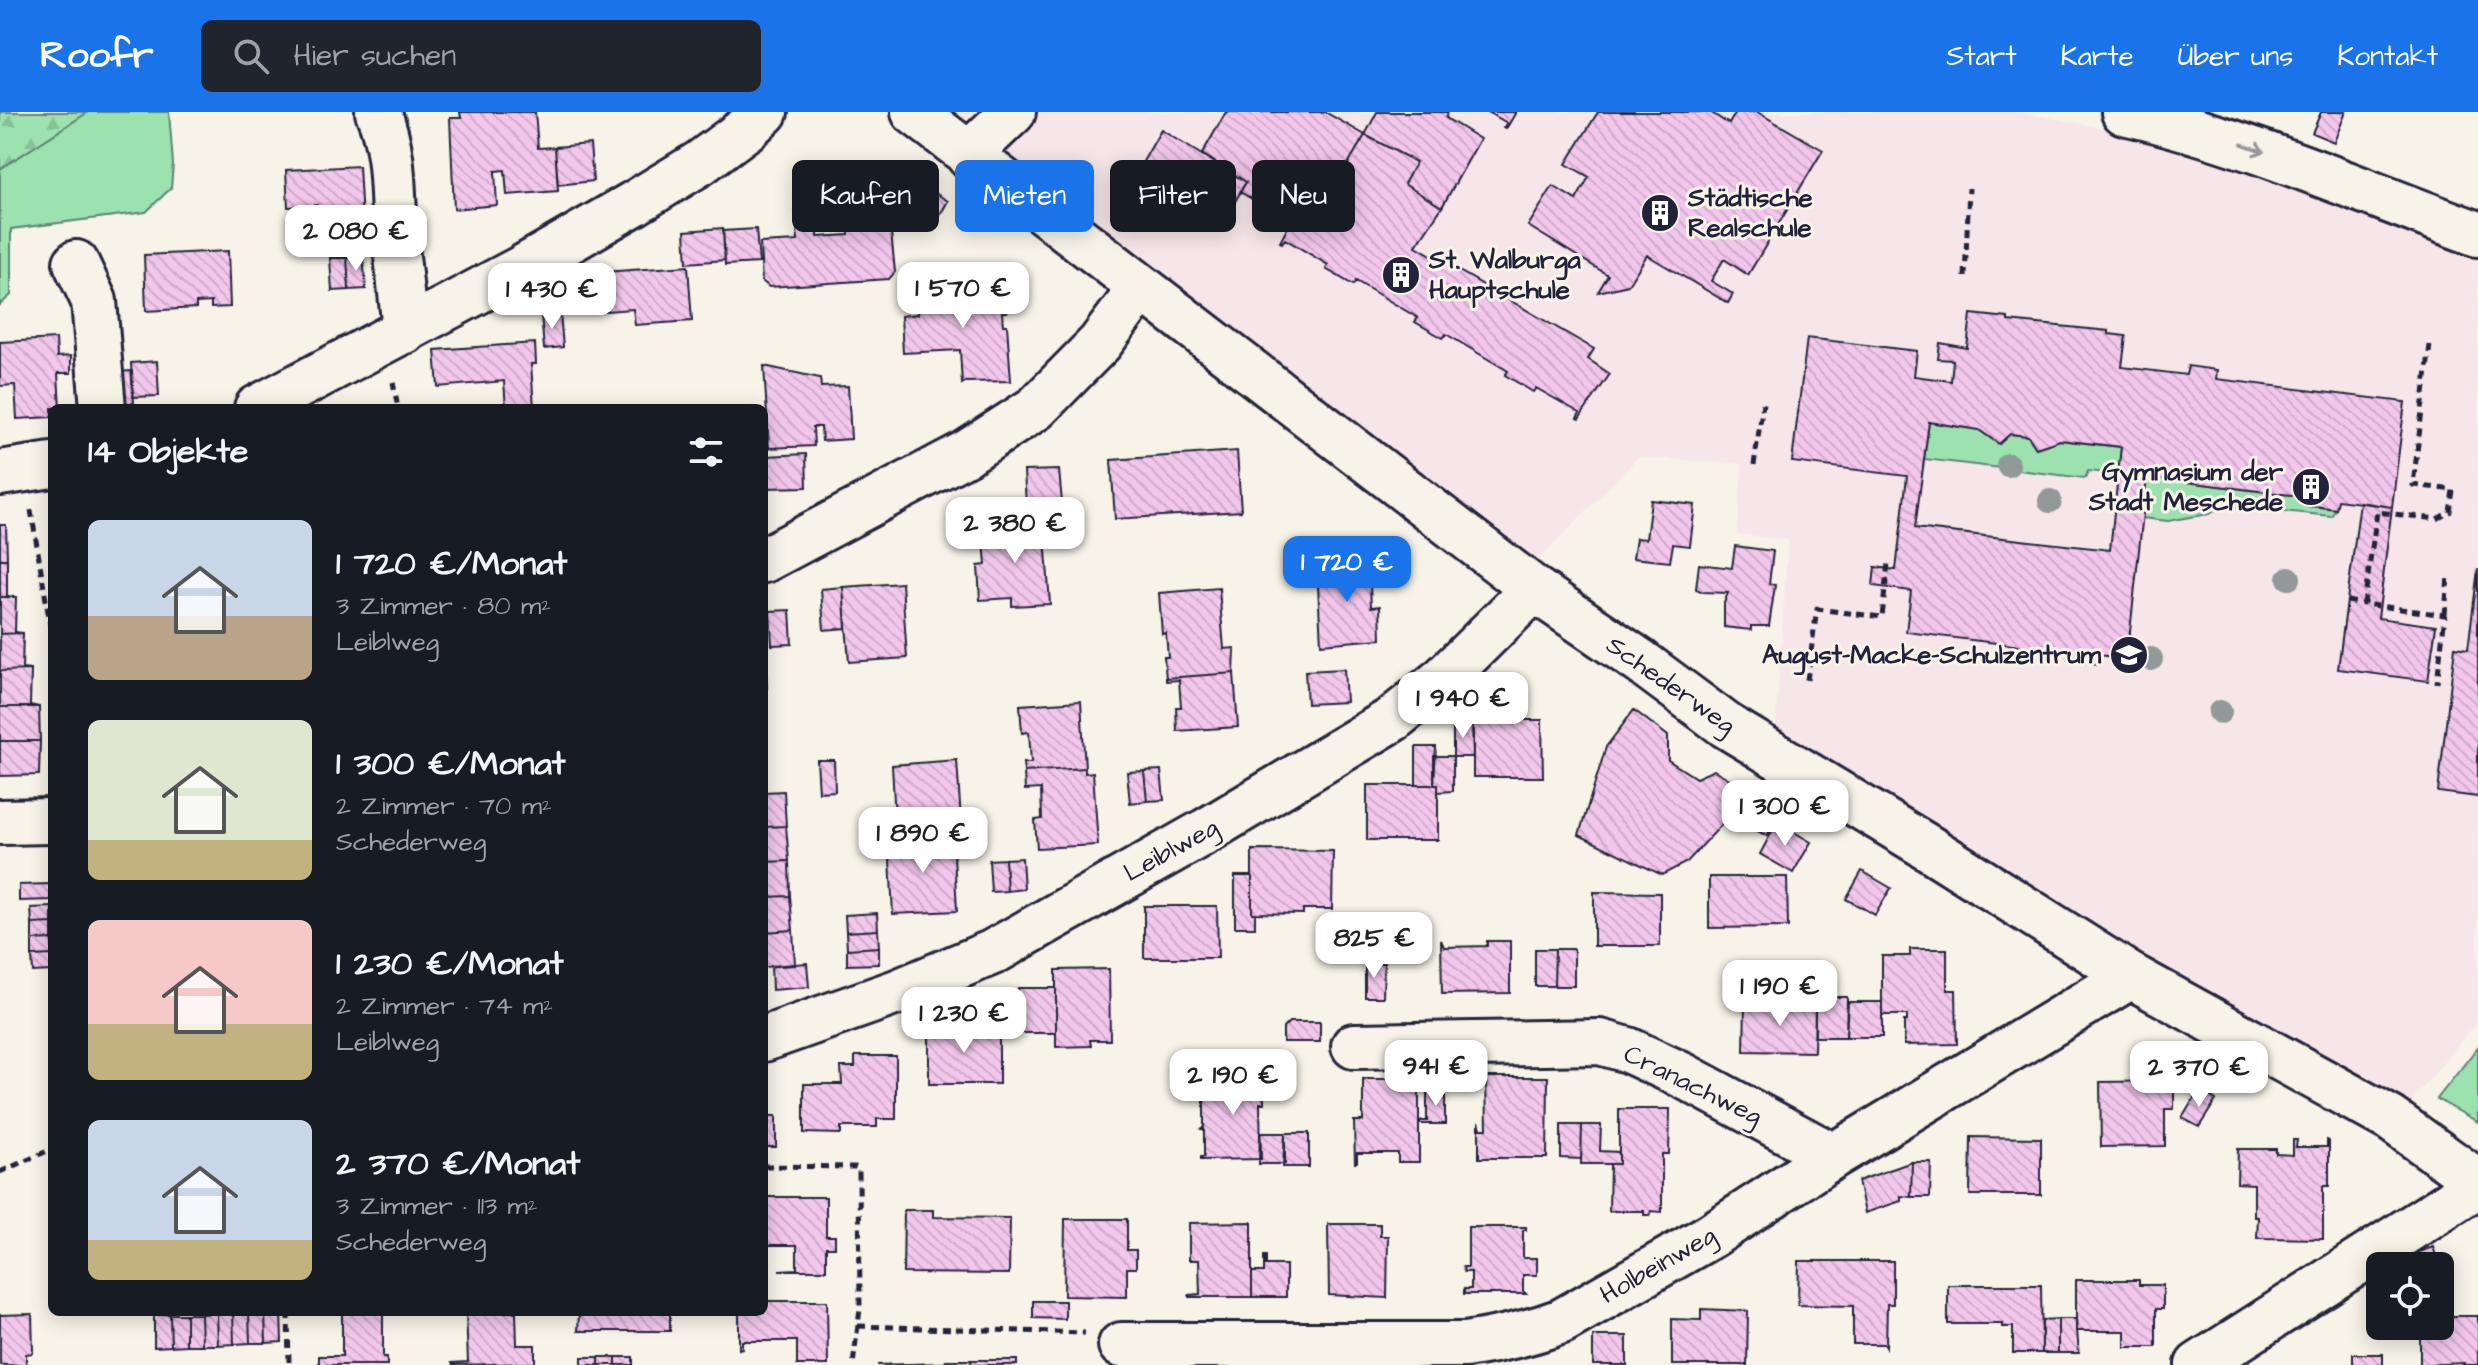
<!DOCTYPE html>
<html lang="de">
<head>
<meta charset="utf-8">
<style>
	:root { --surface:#171b24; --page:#20242c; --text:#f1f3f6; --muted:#9ea1a6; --accent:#1a73e8 }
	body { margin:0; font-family:"Architects Daughter",sans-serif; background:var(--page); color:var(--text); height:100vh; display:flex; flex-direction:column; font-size:30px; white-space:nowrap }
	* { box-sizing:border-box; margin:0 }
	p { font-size:26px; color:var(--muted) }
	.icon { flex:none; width:44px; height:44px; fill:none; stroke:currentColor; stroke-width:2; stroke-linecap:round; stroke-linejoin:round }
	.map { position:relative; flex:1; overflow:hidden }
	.side { position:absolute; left:48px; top:292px; width:720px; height:912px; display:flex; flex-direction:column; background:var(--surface); border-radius:12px; box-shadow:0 4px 20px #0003 }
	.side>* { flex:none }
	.guide { position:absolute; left:792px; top:48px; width:760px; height:72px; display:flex; gap:16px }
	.fabs { position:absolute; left:2366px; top:1140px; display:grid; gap:16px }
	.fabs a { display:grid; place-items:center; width:88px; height:88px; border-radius:12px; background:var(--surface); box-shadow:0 4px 20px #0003; font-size:40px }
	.price { position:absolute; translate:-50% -68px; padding:0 18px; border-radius:16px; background:#fff; color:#222; font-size:26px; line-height:52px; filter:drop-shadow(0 2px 4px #0008) }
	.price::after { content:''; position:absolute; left:50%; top:48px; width:24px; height:18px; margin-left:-12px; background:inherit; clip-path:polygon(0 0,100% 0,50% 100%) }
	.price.selected { background:var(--accent); color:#fff }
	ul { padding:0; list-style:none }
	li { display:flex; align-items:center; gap:24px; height:200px; padding:0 40px }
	li span { display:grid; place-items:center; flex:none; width:224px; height:160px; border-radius:12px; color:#555 }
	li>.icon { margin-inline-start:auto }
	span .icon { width:96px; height:96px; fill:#fffc; stroke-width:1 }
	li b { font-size:34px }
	h2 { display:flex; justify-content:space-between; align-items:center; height:96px; padding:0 40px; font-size:34px }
	.pill { padding:0 28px; border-radius:12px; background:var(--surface); box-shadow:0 4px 20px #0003; font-size:28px; line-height:72px }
	.pill.selected { background:var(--accent); color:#fff }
	header { display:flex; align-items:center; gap:48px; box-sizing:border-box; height:112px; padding:0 40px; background:var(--accent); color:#fff }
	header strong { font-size:38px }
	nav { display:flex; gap:44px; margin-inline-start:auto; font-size:28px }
	.search { width:560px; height:72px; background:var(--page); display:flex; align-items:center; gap:20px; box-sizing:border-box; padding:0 28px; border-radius:12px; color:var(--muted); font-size:30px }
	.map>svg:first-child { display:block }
</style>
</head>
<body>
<header>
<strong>Roofr</strong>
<div class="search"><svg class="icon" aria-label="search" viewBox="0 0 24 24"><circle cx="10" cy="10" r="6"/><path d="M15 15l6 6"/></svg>Hier suchen</div>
<nav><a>Start</a><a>Karte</a><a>Über uns</a><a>Kontakt</a></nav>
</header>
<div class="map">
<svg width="2478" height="1253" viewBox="0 0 2478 1253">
	<defs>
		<pattern id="forest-firs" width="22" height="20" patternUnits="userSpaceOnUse" patternTransform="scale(2)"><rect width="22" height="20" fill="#9ce2af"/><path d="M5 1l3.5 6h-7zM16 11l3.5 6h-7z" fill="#86c297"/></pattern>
		<pattern id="building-back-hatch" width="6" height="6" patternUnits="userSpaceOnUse" patternTransform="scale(2)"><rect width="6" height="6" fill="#f3c7ec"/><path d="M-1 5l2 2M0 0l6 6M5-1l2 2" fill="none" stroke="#d0abcb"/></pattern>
	</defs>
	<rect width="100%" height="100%" fill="#f7f3e8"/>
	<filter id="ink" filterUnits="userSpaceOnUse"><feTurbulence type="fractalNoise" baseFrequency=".0125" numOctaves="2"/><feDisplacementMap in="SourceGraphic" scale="16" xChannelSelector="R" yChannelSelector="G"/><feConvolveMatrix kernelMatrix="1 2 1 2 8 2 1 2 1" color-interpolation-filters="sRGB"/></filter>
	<g filter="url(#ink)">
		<path fill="#f6e6e9" d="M944,0H2019L2192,33L2478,141V908L2405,998L1775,623L1788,428L1737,422L1742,352L1638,345L1534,453L1177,173Z"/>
		<path fill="#9ce2af" stroke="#5f8275" stroke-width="2" d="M88,0H169L173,52L171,76L146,100L11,117V183L0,193V57Z
			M1929,310L1979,318L1999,332L2010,322L2028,324L2036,335L2060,328L2121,335L2118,362L2088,359L2085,366L1924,347Z
			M2147,365L2308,385L2307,394L2336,397L2331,404L2225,393L2209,402L2190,405L2168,409L2142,406Z
			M2478,935V1010L2437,987Z"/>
		<path fill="url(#forest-firs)" stroke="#5f8275" stroke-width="2" d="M0,0H88L0,57Z"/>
		<path fill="url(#building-back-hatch)" stroke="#22223b" stroke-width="2" fill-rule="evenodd" d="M460,0H535L538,36L555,35L558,79L507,83L505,58L495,59L497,93L454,97L450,6H461Z
			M1226,0H1325L1365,23L1328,86L1334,90L1331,95L1306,81L1290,109L1240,80L1246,70L1202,42Z
			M1377,0H1448L1446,6L1480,27L1442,95L1404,72L1416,50L1365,23Z
			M1488,0H1516L1506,17L1504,16L1507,11Z
			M1598,0H1710L1729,12L1736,0H1757L1823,38L1748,163L1724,147L1711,169L1733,182L1728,191L1647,143L1628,173L1598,180L1608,163L1528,114L1553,74L1576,88L1589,65L1566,52Z
			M2321,0H2346L2334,30L2312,21Z
			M1161,18L1246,70L1224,109L1137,60Z
			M1365,23L1416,50L1404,72L1442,95L1416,134L1594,237L1588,247L1610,262L1579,307L1577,306L1580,301L1536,276L1533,280L1505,263L1508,259L1446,222L1443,226L1415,210L1418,206L1356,169L1353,173L1326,157L1328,153L1285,127L1282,131L1280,130L1306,81L1331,95L1334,90L1328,86Z
			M590,32L593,69L558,73L555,35Z
			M359,54L363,127L318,129L317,93L288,95L286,58Z
			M871,54L873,90L888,89L895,160L889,167L769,175L762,169L760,131L798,129L793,59ZM849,117V123L818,125V119Z
			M919,71L948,89L933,115L903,98Z
			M723,116L725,148L687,151L685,119Z
			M756,117L759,151L725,153L723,119Z
			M362,127L363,144L330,146L329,129Z
			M228,139L230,195L211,196V190L196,191V196L146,199L144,143Z
			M363,144L366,177L349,178L347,145Z
			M347,145L349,178L332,179L330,146Z
			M688,154L692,209L635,213L633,197L606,199L603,160Z
			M1005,172L1007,200H1002L1003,213H1007L1011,269L965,270L962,272L960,238L903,241L901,204L918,202L917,182L948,180V175Z
			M560,201L563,235L544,237L541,202Z
			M1971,202L2008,206V209L2109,219V222L2126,224L2122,255L2186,263L2188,254L2217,258L2216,267L2405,290L2392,395L2338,388L2336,397L2307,393L2308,385L2147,365L2127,547L2100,543L2099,552L2068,547L2069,540L1906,520L1911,479L1873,474L1875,455L1896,458L1907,364L1792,350L1807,226L1917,239L1914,264L1951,269L1953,248L1938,247L1940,231L1967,236ZM1929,310L1979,318L1999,332L2010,322L2028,324L2036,336L2060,328L2121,335L2110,438L1915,416Z
			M56,227L57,245L71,244V261H58L60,296H52V305L17,307L15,273L0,274V230Z
			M535,231L536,252H531L534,296H506L504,269L438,275L435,238Z
			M157,249L159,284L133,285L131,251Z
			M764,254L820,266L821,275L848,274L851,327L822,329L821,315H813L814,334L769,336Z
			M132,259L134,291L117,292L116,260Z
			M1237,339L1241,399L1115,407L1111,348Z
			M806,342L807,375L766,376V344Z
			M1059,358L1062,391L1026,393L1024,359Z
			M1651,388L1695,393L1690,434L1673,432L1670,450L1633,446L1636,426L1646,427Z
			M2360,390L2392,395L2378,506L2436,514L2428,569L2338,557Z
			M1044,412L1050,492L1012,494V486L980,488L978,454L986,453L983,416Z
			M0,413H6L7,447H0Z
			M1735,434L1773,439L1769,472L1775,473L1769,514H1751V518L1724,515V491L1728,481L1703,480L1696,477L1699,452L1732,456Z
			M0,447H7V484L16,485H0Z
			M1369,451L1371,495L1380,494L1381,527L1321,532L1317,454Z
			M2478,457V685L2438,680L2455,535L2468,537Z
			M902,471L907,546L849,550L843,475Z
			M843,475L846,516L824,518L821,477Z
			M1219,476L1224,537L1235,536L1234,561L1166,566L1164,545H1168L1166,521L1162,522L1159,481Z
			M0,485H16L15,520L23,521L0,522Z
			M790,498L792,532L772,533L770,499Z
			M23,521L22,557L31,558L0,559V522Z
			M764,532L767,576H764Z
			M1344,557L1346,590L1307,592L1305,559Z
			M31,558L30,593L39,595H0V559Z
			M1234,561L1238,615L1177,619L1176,595H1181L1179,568L1166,569V566Z
			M1081,589L1085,656L1024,660L1023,651H1031L1029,620L1022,621L1020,593Z
			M0,595H39L40,629H0Z
			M1634,598L1668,624V648L1696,666L1714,658L1752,680L1687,750L1662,763L1579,723L1606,635Z
			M1473,608H1542L1543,665H1473Z
			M1453,610H1472L1473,645H1453Z
			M0,629H40L39,663L0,664Z
			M1416,635H1436L1434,673H1416Z
			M1434,644H1453V679L1438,680V673H1434Z
			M817,648H834L835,679L819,680Z
			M957,648L962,724L892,728L896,726L892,653Z
			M1085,656V661L1093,660L1098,733L1037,736L1035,708L1042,707L1041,677L1025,678L1024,660Z
			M1161,658L1164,688L1147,689L1144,659Z
			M1144,659L1147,689L1130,691L1127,660Z
			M1367,673H1438V728H1367Z
			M784,679L786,714L764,715V680Z
			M1761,693L1779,703L1767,724L1748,714Z
			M1777,710L1811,730L1793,761L1760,742Z
			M786,714L789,749L764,750V715Z
			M953,724L957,799L893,802L889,729Z
			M1252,738L1333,739L1332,797H1303V802L1252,801Z
			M1022,746L1024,777L1007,779L1005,747Z
			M1005,747L1007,779L991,780L989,748Z
			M789,749L790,784L764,785V750Z
			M1862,759L1891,776L1875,803L1846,787Z
			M1235,764H1252V801H1255V815H1235Z
			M1709,765H1787L1788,815L1709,816Z
			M50,772L51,788L19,789V773Z
			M1594,780L1660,781V834H1594Z
			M790,784L793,818L764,820V785Z
			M1144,794H1217L1218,846H1144Z
			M52,795V811L32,812L31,796Z
			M877,801L878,818L846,820L845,803Z
			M52,811V827L32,828V812Z
			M793,818L795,853L764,855V820Z
			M878,818L879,835L847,837L846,820Z
			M52,827V843L32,844V828Z
			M1441,828L1444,835L1487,834V829H1510V881L1442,882Z
			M879,835V852L847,853V837Z
			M1535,837H1555L1554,874H1535Z
			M1555,837H1574V874H1554Z
			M1910,837H1947V878H1956L1957,932L1904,933V909H1907V903H1882V844H1910Z
			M52,843V859L33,860L32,844Z
			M807,851L809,875L772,878L771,854Z
			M1365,851H1384L1383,885H1365Z
			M1109,857L1110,928H1090L1091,934L1056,935V858Z
			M1018,876H1056V921H1019Z
			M998,882H1016V916H999Z
			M1815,885H1847L1846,925H1815Z
			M1848,890H1882V925H1846Z
			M1745,892L1815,893L1814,940L1744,939Z
			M1289,910H1320V930H1283V916Z
			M929,914H999V972H929Z
			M855,944H896V1007H877V1015H841V1022L804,1021V972H842L841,955H855Z
			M1204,963H1264V991H1260L1261,1047L1201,1048V1045H1204V1017H1200L1204,1015Z
			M1486,965H1548L1547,1046H1479V1009L1481,1017H1487Z
			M1363,967H1419V1050H1398V1041H1357V1050L1355,1051L1354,1009H1363Z
			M2174,969V997H2165V1034L2101,1035L2100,970Z
			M1427,978H1445V1012H1419V1009H1427Z
			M2199,978L2216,988L2199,1015L2182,1006Z
			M1619,997H1670L1669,1042H1662V1100L1651,1099L1650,1103H1644V1099H1609L1610,1052H1619Z
			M764,1004H776V1035H764Z
			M1561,1013H1582L1581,1047L1561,1046Z
			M1582,1013H1601L1600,1039L1619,1040V1052H1581Z
			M1260,1021H1285V1052H1259Z
			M1285,1021H1309V1055H1283Z
			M1971,1025L2041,1026V1083H1970Z
			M2293,1028H2297L2296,1035H2327V1028L2329,1029V1074H2323V1127L2257,1126L2258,1105H2254V1072L2237,1071L2238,1037H2276V1042L2293,1043Z
			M1912,1050H1931L1930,1085H1911Z
			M1912,1050L1911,1085L1901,1084V1089L1865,1101L1858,1069Z
			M764,1085H826V1124H835V1135H826V1158H779L797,1157V1133H764Z
			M904,1098H933V1105L1010,1106L1009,1162L903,1161Z
			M1065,1107H1127V1138H1136V1156H1127V1185L1064,1184Z
			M1252,1110V1185H1189V1183L1200,1182L1199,1148H1189V1111Z
			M1328,1112H1380V1124H1388L1387,1186L1329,1183Z
			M1468,1115H1526V1118H1523V1146H1537V1163H1523V1179L1526,1182H1464V1177H1471V1160H1464L1463,1155H1468Z
			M2433,1135L2440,1154H2405L2402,1146Z
			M1264,1144H1266V1153H1286V1185H1252V1160H1264Z
			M1799,1149H1893V1192H1887L1886,1235L1884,1232H1853V1194L1798,1193Z
			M2076,1168H2139V1173H2163V1197H2156V1235H2125V1219H2076Z
			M1948,1173H2041L2042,1241H2013V1215H2002V1212H1948Z
			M764,1189H827L828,1253H797V1229H742V1236L739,1237V1200H764Z
			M1033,1189H1065V1207L1033,1206Z
			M1701,1197L1748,1199L1747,1253H1672V1207L1701,1208Z
			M233,1200L234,1232L218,1233L217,1201Z
			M233,1200H249L250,1231L234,1232Z
			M249,1200H265L266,1231H250Z
			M265,1200H281L282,1230L266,1231Z
			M342,1200H383V1245H387V1253H319V1244H342Z
			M466,1200H516L517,1233H535V1251L453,1253L452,1251L468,1250Z
			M579,1200H670V1219H578Z
			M217,1201L218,1233H202L201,1202Z
			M32,1202L33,1241L26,1242V1253H0V1203Z
			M170,1202L171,1234L154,1235V1203Z
			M170,1202H186V1233L171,1234Z
			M186,1202H201L202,1233H186Z
			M2444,1204H2478V1253H2463L2464,1251L2420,1253V1214L2444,1212Z
			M2058,1207H2076L2079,1241H2058Z
			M2058,1207V1241H2042V1208Z
			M1593,1224H1627V1253H1593Z
			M2353,1242H2383V1253H2353Z
			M582,1245H599V1253H582Z
			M599,1245H616V1253H599Z
			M616,1245H633V1253H616Z
			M946,1248H971V1253H877L945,1251Z
			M971,1248H1017V1253H971Z"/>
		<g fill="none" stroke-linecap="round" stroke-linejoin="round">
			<g stroke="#22223b" stroke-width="50">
				<path id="minor" d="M378,0C395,40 392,81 395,124C398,156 402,187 405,219
					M914,0L1534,477L1641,550L1727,614L1929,736L2131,864L2391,1007L2478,1070
					M2124,0C2246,28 2360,79 2478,122
					M968,43L1013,0
					M76,151L94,189L103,296
					M257,296L522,156L633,92L700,51L746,17L765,0
					M0,361L52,353
					M764,448L968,340L1036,296L1100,231L1141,176
					M0,710L52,709
					M764,927L897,880L993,840L1206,719L1393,607L1444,566L1534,477
					M1354,934L1600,930L1628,938L1684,964L1833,1044
					M1121,1233H1465C1499,1228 1530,1221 1562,1209L1712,1123L1833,1044L2131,864
					M2198,1253L2478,1073"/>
			</g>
			<path stroke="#22223b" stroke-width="5" stroke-dasharray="8 6" stroke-linecap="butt" d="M1965,165L1969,76
				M2430,233L2413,373L2453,378L2450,400L2437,407L2377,400L2364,492L2445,503L2437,571
				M393,270L398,296
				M1754,353L1763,291
				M31,398L52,524
				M2347,489L2364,492
				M2445,503L2448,463
				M1807,568L1817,497L1882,505L1888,451
				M764,1054L855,1055L859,1057L860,1197L853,1253
				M0,1060L52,1037
				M288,1200L289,1253
				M858,1214L1085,1221"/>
			<use href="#minor" stroke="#f7f3e8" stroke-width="44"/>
		</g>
		<g fill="#929a99">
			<circle cx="2008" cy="353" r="12"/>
			<circle cx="2050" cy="389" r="12"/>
			<circle cx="2289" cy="466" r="12"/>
			<circle cx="2151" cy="547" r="12"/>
			<circle cx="2220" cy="600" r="12"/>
		</g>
		<defs><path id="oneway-shaft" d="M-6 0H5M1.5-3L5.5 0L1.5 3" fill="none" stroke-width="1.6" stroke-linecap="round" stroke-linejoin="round" transform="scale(2)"/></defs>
		<use stroke="#97959a" href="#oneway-shaft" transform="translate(2253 36) rotate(19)"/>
	</g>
	<defs>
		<g id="building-disc" transform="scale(2)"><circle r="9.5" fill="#22223b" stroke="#f7f3e8"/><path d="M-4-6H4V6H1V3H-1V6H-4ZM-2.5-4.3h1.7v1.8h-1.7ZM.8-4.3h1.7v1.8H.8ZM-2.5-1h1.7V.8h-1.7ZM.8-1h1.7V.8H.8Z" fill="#fff"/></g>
		<g id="school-disc" transform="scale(2)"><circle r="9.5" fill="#22223b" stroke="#f7f3e8"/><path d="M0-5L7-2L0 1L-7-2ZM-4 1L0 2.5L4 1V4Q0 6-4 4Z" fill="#fff"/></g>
	</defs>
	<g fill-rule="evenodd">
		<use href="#building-disc" x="1660" y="101"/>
		<use href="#building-disc" x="1401" y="163"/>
		<use href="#building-disc" x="2311" y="375"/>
		<use href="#school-disc" x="2129" y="543"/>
	</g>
	<g text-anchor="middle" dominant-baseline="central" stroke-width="6" stroke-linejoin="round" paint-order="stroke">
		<g font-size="26" font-weight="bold" fill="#22223b" stroke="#f7f3e8" text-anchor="start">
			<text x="1688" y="86">Städtische<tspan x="1688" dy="30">Realschule</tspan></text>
			<text x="1429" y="148">St. Walburga<tspan x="1429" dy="30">Hauptschule</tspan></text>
			<text x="2283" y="360" text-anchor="end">Gymnasium der<tspan x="2283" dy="30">Stadt Meschede</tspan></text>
			<text x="2101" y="543" text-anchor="end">August-Macke-Schulzentrum</text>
		</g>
		<g font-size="26" fill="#22223b" stroke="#f7f3e8">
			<text transform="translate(1671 573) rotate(35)">Schederweg</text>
			<text transform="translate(1171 738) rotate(-29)">Leiblweg</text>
			<text transform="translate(1693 973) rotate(26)">Cranachweg</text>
			<text transform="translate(1658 1153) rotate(-30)">Holbeinweg</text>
		</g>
	</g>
</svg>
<div class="fabs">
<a><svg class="icon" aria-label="locate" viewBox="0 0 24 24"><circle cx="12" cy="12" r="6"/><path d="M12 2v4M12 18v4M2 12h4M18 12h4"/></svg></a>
</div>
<b class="price" style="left:356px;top:161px">2 080 €</b>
<b class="price" style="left:963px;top:218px">1 570 €</b>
<b class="price" style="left:552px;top:219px">1 430 €</b>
<b class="price" style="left:1015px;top:453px">2 380 €</b>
<b class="price selected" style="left:1347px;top:492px">1 720 €</b>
<b class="price" style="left:1463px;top:628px">1 940 €</b>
<b class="price" style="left:1785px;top:736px">1 300 €</b>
<b class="price" style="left:923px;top:763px">1 890 €</b>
<b class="price" style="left:1374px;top:868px">825 €</b>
<b class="price" style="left:1780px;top:916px">1 190 €</b>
<b class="price" style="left:964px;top:943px">1 230 €</b>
<b class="price" style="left:1436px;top:996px">941 €</b>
<b class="price" style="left:2199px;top:997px">2 370 €</b>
<b class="price" style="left:1233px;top:1005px">2 190 €</b>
<div class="guide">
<a class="pill">Kaufen</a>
<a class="pill selected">Mieten</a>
<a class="pill">Filter</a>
<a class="pill">Neu</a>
</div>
<section class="side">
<h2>14 Objekte<svg class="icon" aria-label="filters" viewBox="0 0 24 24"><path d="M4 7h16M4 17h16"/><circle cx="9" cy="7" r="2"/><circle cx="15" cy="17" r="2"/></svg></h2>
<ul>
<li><span style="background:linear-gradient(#c9d6e8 60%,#b9a48a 0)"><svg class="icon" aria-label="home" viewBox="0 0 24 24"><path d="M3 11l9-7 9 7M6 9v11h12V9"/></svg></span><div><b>1 720 €/Monat</b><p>3 Zimmer · 80 m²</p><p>Leiblweg</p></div></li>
<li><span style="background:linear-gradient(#dfe7d0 75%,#c2b280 0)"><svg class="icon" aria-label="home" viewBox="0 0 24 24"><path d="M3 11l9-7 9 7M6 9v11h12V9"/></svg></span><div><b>1 300 €/Monat</b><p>2 Zimmer · 70 m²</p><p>Schederweg</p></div></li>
<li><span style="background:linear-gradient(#f6c9c9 65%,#c2b280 0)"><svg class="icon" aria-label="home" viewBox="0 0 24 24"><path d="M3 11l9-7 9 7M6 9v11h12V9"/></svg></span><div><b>1 230 €/Monat</b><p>2 Zimmer · 74 m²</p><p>Leiblweg</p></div></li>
<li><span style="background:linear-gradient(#c9d6e8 75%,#c2b280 0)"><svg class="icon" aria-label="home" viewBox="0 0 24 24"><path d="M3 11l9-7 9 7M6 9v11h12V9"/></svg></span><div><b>2 370 €/Monat</b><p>3 Zimmer · 113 m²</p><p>Schederweg</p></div></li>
</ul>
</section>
</div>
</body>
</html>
